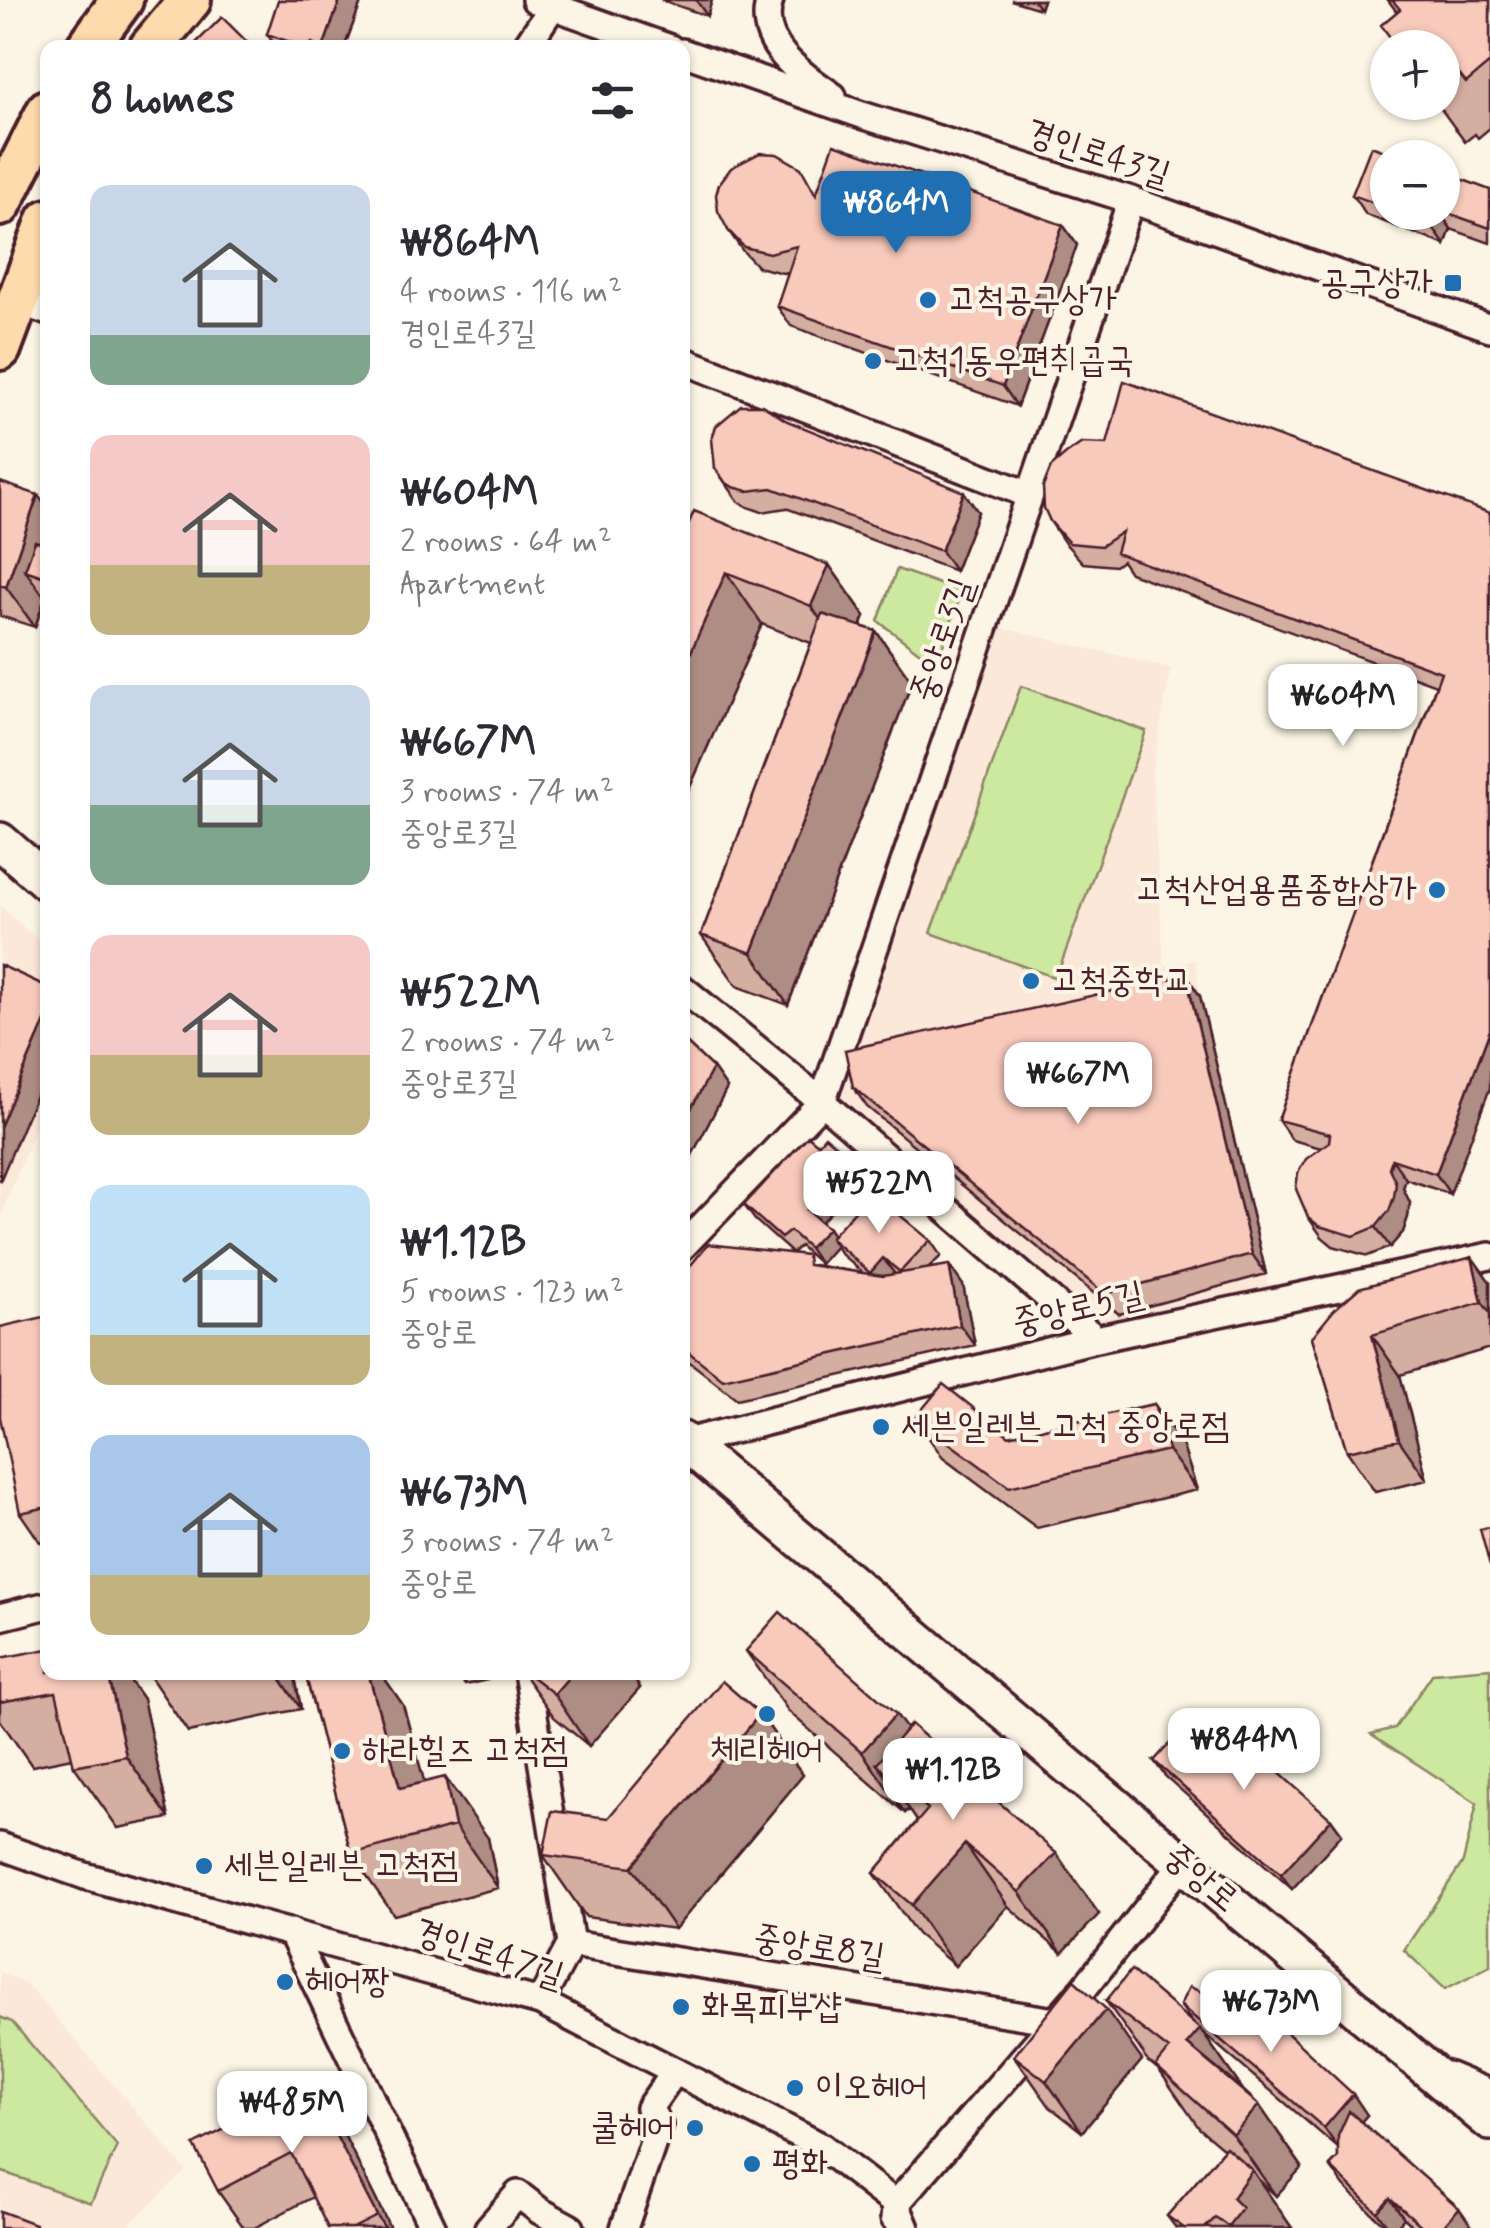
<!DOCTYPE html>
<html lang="en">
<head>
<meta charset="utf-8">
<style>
	:root { --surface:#fff; --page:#f2f2f3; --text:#2b2b33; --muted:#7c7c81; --accent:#1f6fb2 }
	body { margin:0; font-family:Mynerve,"Poor Story",sans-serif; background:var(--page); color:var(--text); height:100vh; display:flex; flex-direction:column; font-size:38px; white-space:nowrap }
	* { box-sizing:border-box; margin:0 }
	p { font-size:32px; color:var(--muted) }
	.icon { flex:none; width:55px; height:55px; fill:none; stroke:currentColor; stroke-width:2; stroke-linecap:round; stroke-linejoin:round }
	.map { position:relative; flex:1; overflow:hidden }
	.sheet { position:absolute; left:40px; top:40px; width:650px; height:1640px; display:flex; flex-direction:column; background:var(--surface); border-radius:20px; box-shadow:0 2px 8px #0004 }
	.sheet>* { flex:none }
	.fabs { position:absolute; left:1370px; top:30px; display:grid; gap:20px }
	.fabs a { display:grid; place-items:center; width:90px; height:90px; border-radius:50%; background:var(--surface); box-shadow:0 2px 8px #0004; font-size:50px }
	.price { position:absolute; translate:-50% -85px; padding:0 22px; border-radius:20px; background:#fff; color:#222; font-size:32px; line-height:65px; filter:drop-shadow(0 2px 5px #0008) }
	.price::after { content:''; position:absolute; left:50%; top:60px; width:30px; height:22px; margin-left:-15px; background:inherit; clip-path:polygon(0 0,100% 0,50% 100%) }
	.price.selected { background:var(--accent); color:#fff }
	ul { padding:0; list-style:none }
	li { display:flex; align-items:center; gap:30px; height:250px; padding:0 50px }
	li span { display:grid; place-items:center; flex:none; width:280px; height:200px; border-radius:20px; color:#555 }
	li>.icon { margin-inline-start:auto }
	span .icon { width:120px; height:120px; fill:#fffc; stroke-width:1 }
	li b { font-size:42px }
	h2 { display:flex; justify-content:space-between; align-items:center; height:120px; padding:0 50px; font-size:42px }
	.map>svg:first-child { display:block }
</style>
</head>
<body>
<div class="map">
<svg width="1490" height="2228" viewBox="0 0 1490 2228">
	<rect width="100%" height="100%" fill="#fcf5e5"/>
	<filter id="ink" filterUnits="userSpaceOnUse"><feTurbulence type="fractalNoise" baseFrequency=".01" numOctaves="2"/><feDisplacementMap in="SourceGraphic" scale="20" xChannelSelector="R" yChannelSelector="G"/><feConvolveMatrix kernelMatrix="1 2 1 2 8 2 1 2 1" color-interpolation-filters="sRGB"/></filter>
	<g filter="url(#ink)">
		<path fill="#fbe8d9" d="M986,624L1171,668L1152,772L1164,966L1195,960L1200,996L1272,1302L1096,1339L822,1102Z
			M0,906L48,949L47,1098L0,1218Z
			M0,1972L27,1984L186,2170L126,2228H0Z"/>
		<path fill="#cde89f" stroke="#8c8465" stroke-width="2.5" d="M897,569L962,592L936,665L878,621Z
			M1021,686L1146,731L1056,978L931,933Z
			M1490,1668V1966L1445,1989L1404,1950L1463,1862L1477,1803L1371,1734L1395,1728L1433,1673Z
			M0,2017L12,2022L117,2146L91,2203L0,2171Z"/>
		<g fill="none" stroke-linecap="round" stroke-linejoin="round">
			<g stroke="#4a1f2b" stroke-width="32">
				<path id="minor" d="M535,0L670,48
					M770,0C755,43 801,74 833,96
					M525,48L553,6
					M682,52L862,115L1131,200L1490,328
					M17,301L48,312
					M682,360L1030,495
					M682,988L822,1102L1096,1339
					M682,1247L822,1102L1131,200
					M682,1443L1096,1339L1490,1256
					M0,1617L48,1605
					M527,1672L571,1944L540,2002
					M0,1846L85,1876L540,2002L821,2146L896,2204L906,2228
					M291,1932L433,2228
					M571,1944L1055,2021
					M1447,2075L1490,2093
					M894,2218L896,2204L1085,1987L1183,1863
					M488,2228L518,2194L540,2211L571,2228
					M624,2228L659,2125L649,2108L675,2071"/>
			</g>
			<g stroke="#4a1f2b" stroke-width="42">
				<path id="secondary" d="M0,841L48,883
					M682,1440L1490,2122"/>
			</g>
			<g stroke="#4a1f2b" stroke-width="48">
				<path id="primary" d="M87,48L122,0
					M150,48L190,0
					M0,205L48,110
					M0,349L48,220"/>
			</g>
			<use href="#minor" stroke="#fcf5e5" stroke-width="25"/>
			<use href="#secondary" stroke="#fcf5e5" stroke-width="35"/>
			<use href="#primary" stroke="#fedbac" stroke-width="40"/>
		</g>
		<path fill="#d5aea2" stroke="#4a1f2b" stroke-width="2.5" d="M362,0L344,48H277L267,34Z
			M661,0H712L707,16Z
			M1011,0H1043L1040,9Z
			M1388,0H1490V128L1478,138L1475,134L1465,142L1436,102H1442V48L1397,12Z
			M1388,158V212H1442V172L1490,190V243L1451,229L1445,245L1366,215L1352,195Z
			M817,192L1063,225L1077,245L1017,406L791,326L777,306L788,272L783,273L758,267L742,250L728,230Z
			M787,421L978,512L955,571L786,508L762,512L748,507L739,502L715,468Z
			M0,482L48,509V602L45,598L35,627L0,616Z
			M1490,513L1450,1194L1406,1179L1403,1188L1410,1203L1408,1217L1403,1232L1390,1247L1368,1256L1333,1246L1322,1237L1308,1217L1321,1148L1292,1140L1278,1120L1436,685L1130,573L1122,561L1115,566L1083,563L1064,542L1050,521Z
			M682,539L829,565L865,616L861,626L876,631L912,682L788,1005L737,986L701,935L811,643L762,624L682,805Z
			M1186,975L1200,996L1266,1274L1119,1314L867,1107L853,1087Z
			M682,1039L713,1068L727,1088L692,1155L682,1157Z
			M818,1144L864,1176L821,1222L833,1236L930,1240L941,1256L929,1268L963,1285L975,1345L737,1399L682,1356V1276L814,1265L863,1273L841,1254L836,1246L820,1264L800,1246L792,1253L755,1220L744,1205Z
			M1490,1282V1348L1400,1375L1427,1480L1375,1492L1347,1451L1312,1337Z
			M48,1316V1540L40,1542L20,1513Z
			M1154,1404L1182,1444L1197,1490L1037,1528L943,1458L915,1418L1009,1436Z
			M746,1651L907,1730L1099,1914L1062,1953L1008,1906L955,1966L917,1934L874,1873L917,1821L909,1809L905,1813L789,1712Z
			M0,1658L48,1672H124L143,1699L169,1818L118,1828L74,1766L72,1758L32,1766L0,1720Z
			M147,1672H294L301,1709L188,1732Z
			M305,1672H380L403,1705L424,1782L488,1838L498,1888L394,1915L351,1854Z
			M456,1672H485L487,1680L465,1685Z
			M522,1672H629L640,1688L589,1746L554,1717Z
			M760,1714L803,1775L675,1929L586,1917L543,1855L608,1818Z
			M1154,1761L1331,1819L1342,1834L1292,1889L1165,1776Z
			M1106,2001L1192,2022L1180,2005L1367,2115L1361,2122L1473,2228H1415L1404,2218L1395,2228H1387L1344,2186L1330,2166L1338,2158V2148L1202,2032L1243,2090L1259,2105L1302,2167L1276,2196L1259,2180L1292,2228H1176L1167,2216L1224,2149L1199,2128L1159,2070L1149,2062Z
			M1014,2056L1142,2060L1082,2132L1050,2107Z
			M310,2085L339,2125L390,2228H328L313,2197L254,2228H244L218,2191Z"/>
		<path fill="#ae8d84" stroke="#4a1f2b" stroke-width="2.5" d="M340,0H362L344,48H323Z
			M696,0H712L707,16Z
			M1033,0H1043L1040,9Z
			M1436,212H1440L1451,229L1445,245L1431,225Z
			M1063,225L1077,245L1017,406L1003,386Z
			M964,492L978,512L955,571L941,551Z
			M38,495L48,509V578L25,570L45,598L35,627L6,587Z
			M829,565L865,616L847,658L811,606Z
			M726,572L762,624L682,805V672Z
			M876,631L912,682L788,1005L752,953Z
			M1186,975L1200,996L1266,1274L1252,1254Z
			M48,1014V1067L0,1181V1127Z
			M1490,1030V1088L1450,1194L1436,1174Z
			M713,1068L727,1088L692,1155L682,1142V1125Z
			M1392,1159L1406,1179L1403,1188L1410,1203L1408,1217L1403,1232L1390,1247L1376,1227Z
			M854,1161L864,1176L818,1225L807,1210Z
			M828,1228L838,1243L830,1238L836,1246L820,1264L809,1248Z
			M1472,1257L1490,1282V1313L1482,1302Z
			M883,1258L894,1273L881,1288L870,1273Z
			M949,1265L963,1285L975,1345L960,1325Z
			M1372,1335L1400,1375L1427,1480L1399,1440Z
			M1154,1404L1182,1444L1197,1490L1168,1450Z
			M108,1672H124L143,1699L169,1818L126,1756Z
			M276,1672H294L301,1709Z
			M368,1672H380L403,1705L438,1831L400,1788Z
			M573,1672H629L640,1688L589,1746L554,1694Z
			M760,1714L803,1775L675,1929L632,1867Z
			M896,1714L939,1775L877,1764L909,1809L905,1813L862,1752Z
			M445,1777L488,1838L498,1888L455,1826Z
			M1331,1819L1342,1834L1292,1889L1281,1874Z
			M965,1844L1008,1906L955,1966L912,1905Z
			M1056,1853L1099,1914L1062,1953L1019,1892Z
			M1106,2009L1142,2060L1082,2132L1046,2081Z
			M1200,2029L1243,2090L1187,2044Z
			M310,2085L339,2125L390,2228H385L377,2216Z
			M1353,2094L1367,2115L1338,2148L1324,2128Z
			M1259,2105L1302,2167L1276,2196L1233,2135Z
			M1252,2170L1292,2228H1229L1232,2198Z
			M1390,2198L1404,2218L1395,2228H1389L1377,2212Z
			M1459,2208L1473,2228H1442Z"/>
		<path fill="#f8cabc" stroke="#4a1f2b" stroke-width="2.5" d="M278,0H340L323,48H318L312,43L307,48L267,34Z
			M1392,0H1490V63L1466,83L1447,59L1442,63V48H1398L1381,25L1400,9Z
			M222,17L253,48H191Z
			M834,144L1063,225L1003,386L777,306L797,246L769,253L744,247L728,230L718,211L716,195L719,184L731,168L760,153L777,154L801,168L816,195Z
			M1371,146L1402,158H1388V208L1352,195Z
			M1442,172L1490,190V228L1442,211Z
			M1398,212H1436L1431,225Z
			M1124,381L1490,513V1030L1436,1174L1392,1159L1389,1168L1396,1183L1394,1197L1389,1211L1376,1227L1354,1236L1319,1226L1308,1217L1296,1189L1298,1173L1306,1159L1329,1142L1330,1134L1278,1120L1441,672L1116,553L1122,532L1101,546L1069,543L1050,521L1044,508L1043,487L1051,467L1066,454L1082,443L1107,444Z
			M741,405H762L787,421L964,492L941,551L772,488L748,491L733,487L725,482L715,468L712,439L716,426Z
			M0,482L38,495L6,587L0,585Z
			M694,511L829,565L811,606L726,572L682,672V539Z
			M35,541L48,545V578L25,570Z
			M822,614L876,631L752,953L701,935Z
			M0,965L48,987V1014L0,1127Z
			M1186,975L1252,1254L1105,1294L853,1087L845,1050Z
			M682,1039L713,1068L682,1125Z
			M808,1136L818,1144L825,1136L854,1161L807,1210L828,1228L809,1248L790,1231L781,1238L744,1205Z
			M872,1192L930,1240L900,1272L883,1258L870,1273L830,1238Z
			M708,1244L807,1255L808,1265L883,1276L949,1265L960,1325L723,1379L682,1347V1276Z
			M1472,1257L1482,1302L1372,1335L1399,1440L1347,1451L1312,1337L1334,1310L1359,1288Z
			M48,1316V1507L20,1513L0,1417V1327Z
			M943,1384L1009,1436L1154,1404L1168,1450L1009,1487L915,1418Z
			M1490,1527V1566L1480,1529Z
			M780,1612L896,1714L862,1752L746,1651Z
			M48,1649V1672H108L126,1756L74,1766L56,1692L0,1702V1658Z
			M305,1672H368L400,1788L445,1777L455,1826L351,1854Z
			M526,1672H573L554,1694Z
			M722,1681L760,1714L632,1867L543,1855L552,1811L608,1818Z
			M1222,1722L1331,1819L1281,1874L1154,1761L1187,1724L1205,1740Z
			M911,1724L1056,1853L1019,1892L965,1844L912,1905L874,1873L928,1809L877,1764Z
			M1131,1970L1200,2029L1187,2044L1259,2105L1233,2135L1156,2066L1169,2050L1106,2001Z
			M1074,1980L1106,2009L1046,2081L1014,2056Z
			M1189,1987L1272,2019L1353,2094L1324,2128L1180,2005Z
			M310,2085L377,2216L353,2228H328L291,2153L218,2191L194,2145Z
			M1349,2111L1459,2208L1442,2228H1424L1390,2198L1377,2212L1330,2166L1338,2158V2136Z
			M1226,2147L1252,2170L1232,2198L1242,2208L1228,2226L1215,2218L1205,2228H1184L1167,2216Z
			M0,2211L35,2224L34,2228H0Z"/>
	</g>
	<g fill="#1f6fb2" stroke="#fcf5e5" stroke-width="4">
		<rect x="1443" y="273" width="20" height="20" rx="5"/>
		<circle cx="928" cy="300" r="10"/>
		<circle cx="873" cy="361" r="10"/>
		<circle cx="1437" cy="890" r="10"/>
		<circle cx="1031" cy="981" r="10"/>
		<circle cx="881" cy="1427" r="10"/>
		<circle cx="767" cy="1714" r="10"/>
		<circle cx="342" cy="1751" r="10"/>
		<circle cx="204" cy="1866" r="10"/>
		<circle cx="285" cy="1982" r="10"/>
		<circle cx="681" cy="2007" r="10"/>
		<circle cx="795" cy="2088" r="10"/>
		<circle cx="695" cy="2128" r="10"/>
		<circle cx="752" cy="2164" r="10"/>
	</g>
	<g text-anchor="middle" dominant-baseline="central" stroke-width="8" stroke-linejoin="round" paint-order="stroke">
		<g font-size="35" fill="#4a1f2b" stroke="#fcf5e5">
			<text transform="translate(1098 154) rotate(18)">경인로43길</text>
			<text transform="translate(943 640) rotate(-71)">중앙로3길</text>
			<text transform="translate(1078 1309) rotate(-13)">중앙로5길</text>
			<text transform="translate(1201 1878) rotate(40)">중앙로</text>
			<text transform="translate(819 1948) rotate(9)">중앙로8길</text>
			<text transform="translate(489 1954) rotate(18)">경인로47길</text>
		</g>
		<g font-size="35" fill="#4a1f2b" stroke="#fcf5e5" text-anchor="start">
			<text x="1433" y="283" text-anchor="end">공구상가</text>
			<text x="948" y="300">고척공구상가</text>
			<text x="893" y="361">고척1동우편취급국</text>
			<text x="1417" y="890" text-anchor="end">고척산업용품종합상가</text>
			<text x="1051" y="981">고척중학교</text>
			<text x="901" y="1427">세븐일레븐 고척 중앙로점</text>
			<text x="362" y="1751">하라힐즈 고척점</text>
			<text x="767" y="1751" text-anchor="middle">체리헤어</text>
			<text x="224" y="1866">세븐일레븐 고척점</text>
			<text x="305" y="1982">헤어짱</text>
			<text x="701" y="2007">화목피부샵</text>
			<text x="815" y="2088">이오헤어</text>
			<text x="675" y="2128" text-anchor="end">쿨헤어</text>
			<text x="772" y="2164">평화</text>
		</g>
	</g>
</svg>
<div class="fabs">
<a>+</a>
<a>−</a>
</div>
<b class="price selected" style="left:896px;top:256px">₩864M</b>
<b class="price" style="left:1343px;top:749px">₩604M</b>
<b class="price" style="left:1078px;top:1127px">₩667M</b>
<b class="price" style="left:879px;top:1236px">₩522M</b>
<b class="price" style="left:1244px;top:1793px">₩844M</b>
<b class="price" style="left:953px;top:1823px">₩1.12B</b>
<b class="price" style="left:1271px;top:2055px">₩673M</b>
<b class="price" style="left:292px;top:2156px">₩485M</b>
<section class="sheet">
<h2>8 homes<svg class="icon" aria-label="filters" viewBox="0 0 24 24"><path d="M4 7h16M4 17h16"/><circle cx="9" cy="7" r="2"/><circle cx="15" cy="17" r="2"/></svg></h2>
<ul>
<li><span style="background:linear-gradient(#c9d6e8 75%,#7fa58c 0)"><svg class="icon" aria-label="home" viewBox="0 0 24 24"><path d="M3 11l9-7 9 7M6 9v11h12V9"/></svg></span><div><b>₩864M</b><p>4 rooms · 116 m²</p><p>경인로43길</p></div></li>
<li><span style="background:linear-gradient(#f6c9c9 65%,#c2b280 0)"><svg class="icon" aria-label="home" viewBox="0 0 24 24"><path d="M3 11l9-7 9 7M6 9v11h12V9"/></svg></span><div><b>₩604M</b><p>2 rooms · 64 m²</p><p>Apartment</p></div></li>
<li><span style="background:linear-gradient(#c9d6e8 60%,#7fa58c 0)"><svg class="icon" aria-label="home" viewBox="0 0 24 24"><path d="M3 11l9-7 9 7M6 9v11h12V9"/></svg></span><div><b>₩667M</b><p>3 rooms · 74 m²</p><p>중앙로3길</p></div></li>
<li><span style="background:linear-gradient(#f6c9c9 60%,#c2b280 0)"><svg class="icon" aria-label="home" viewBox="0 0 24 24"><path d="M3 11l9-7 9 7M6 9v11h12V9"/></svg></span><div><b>₩522M</b><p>2 rooms · 74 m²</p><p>중앙로3길</p></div></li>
<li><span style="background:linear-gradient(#bfe0f5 75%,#c2b280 0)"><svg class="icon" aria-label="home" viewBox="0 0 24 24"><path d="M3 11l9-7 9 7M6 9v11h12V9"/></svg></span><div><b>₩1.12B</b><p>5 rooms · 123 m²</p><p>중앙로</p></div></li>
<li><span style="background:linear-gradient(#a9c7e8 70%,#c2b280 0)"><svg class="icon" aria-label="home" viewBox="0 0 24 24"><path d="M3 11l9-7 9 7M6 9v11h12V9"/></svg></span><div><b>₩673M</b><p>3 rooms · 74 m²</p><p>중앙로</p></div></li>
</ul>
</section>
</div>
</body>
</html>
